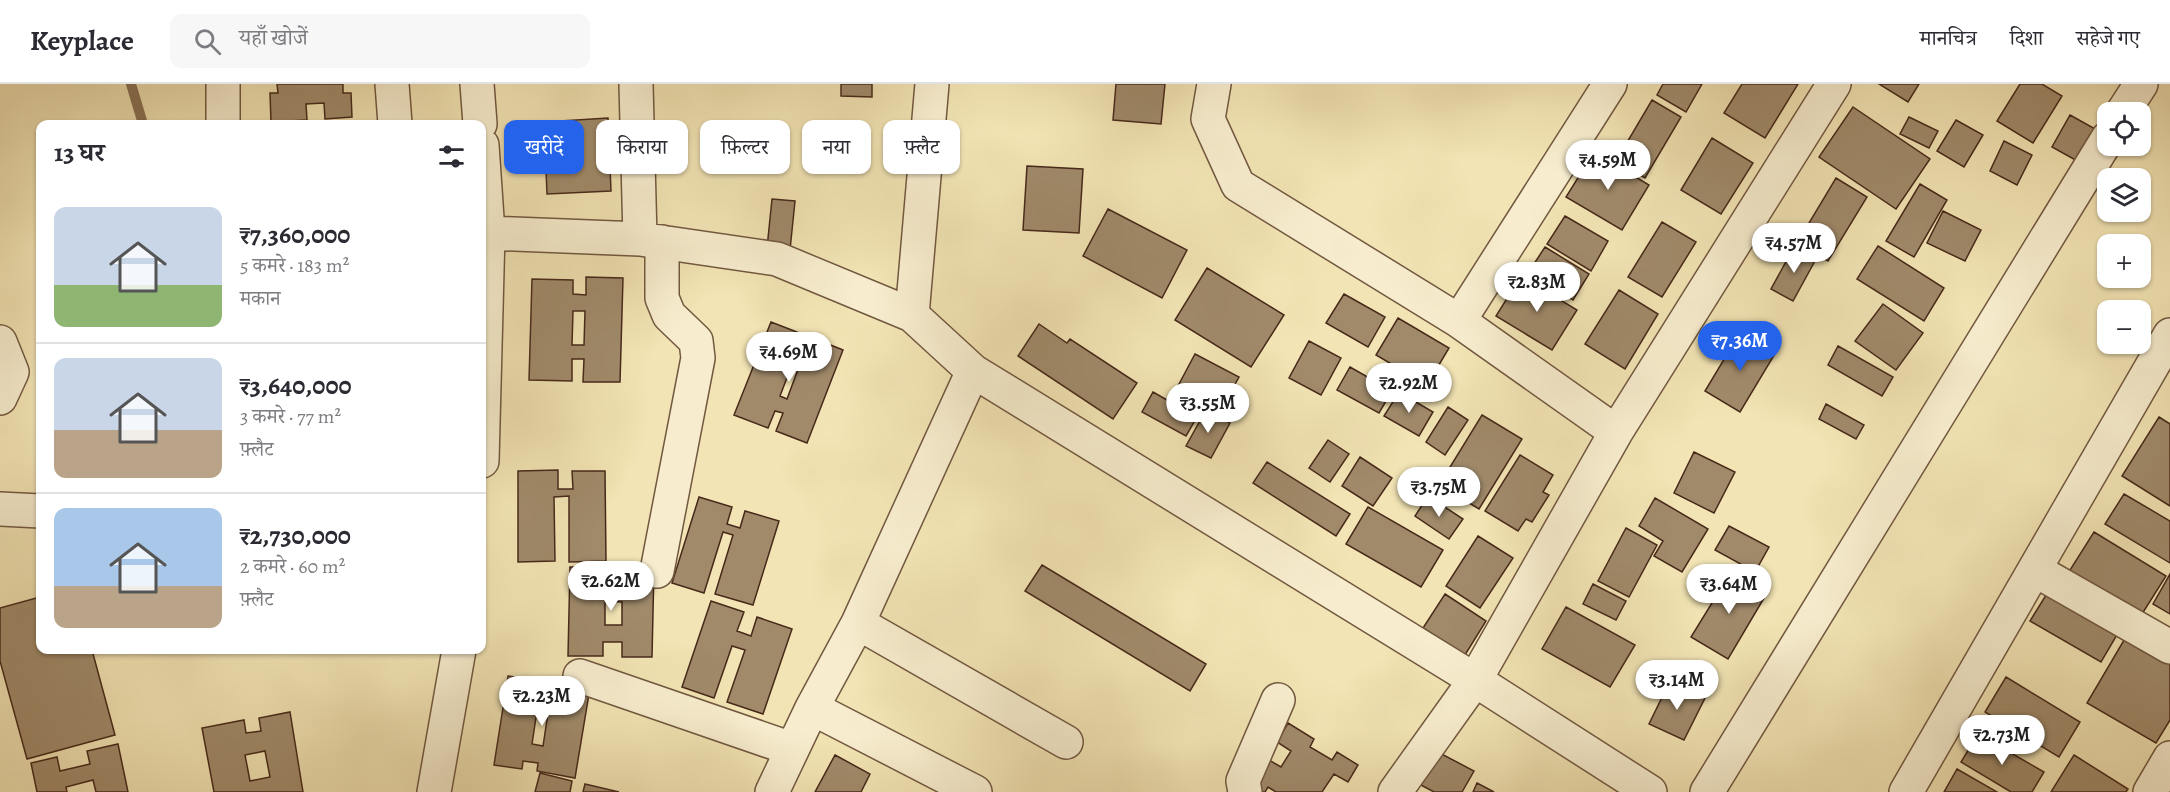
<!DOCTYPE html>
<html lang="hi">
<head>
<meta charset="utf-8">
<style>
	:root { --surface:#fff; --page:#f7f7f7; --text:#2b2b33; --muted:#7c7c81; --line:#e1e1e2; --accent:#2563eb }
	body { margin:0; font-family:Alegreya,"Noto Serif Devanagari",serif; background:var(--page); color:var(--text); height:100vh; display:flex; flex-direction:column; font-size:22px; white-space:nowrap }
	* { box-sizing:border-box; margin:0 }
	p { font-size:20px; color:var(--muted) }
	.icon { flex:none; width:33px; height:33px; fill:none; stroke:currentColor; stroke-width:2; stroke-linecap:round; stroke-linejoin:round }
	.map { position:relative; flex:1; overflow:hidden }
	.drawer { position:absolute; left:36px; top:36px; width:450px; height:534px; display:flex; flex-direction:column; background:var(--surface); border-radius:12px; box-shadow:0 2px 4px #0004 }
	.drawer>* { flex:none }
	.hud { position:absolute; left:504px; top:36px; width:570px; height:54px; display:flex; gap:12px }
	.controls { position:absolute; left:2097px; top:18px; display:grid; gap:12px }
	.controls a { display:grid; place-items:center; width:54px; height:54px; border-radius:12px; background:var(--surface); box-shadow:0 2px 4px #0004; font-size:30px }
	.price { position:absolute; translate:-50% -51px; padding:0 14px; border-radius:21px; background:#fff; color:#222; font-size:20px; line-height:39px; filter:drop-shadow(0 2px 3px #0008) }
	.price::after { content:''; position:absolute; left:50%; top:36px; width:18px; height:14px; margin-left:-9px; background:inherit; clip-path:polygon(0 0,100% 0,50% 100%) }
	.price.active { background:var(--accent); color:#fff }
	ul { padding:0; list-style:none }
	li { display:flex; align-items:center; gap:18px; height:150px; padding:0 18px }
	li+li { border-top:2px solid var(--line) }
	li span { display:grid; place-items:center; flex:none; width:168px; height:120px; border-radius:12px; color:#555 }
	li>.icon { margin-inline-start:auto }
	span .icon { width:72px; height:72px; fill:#fffc; stroke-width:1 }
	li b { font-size:26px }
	h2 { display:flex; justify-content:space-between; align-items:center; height:72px; padding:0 18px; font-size:26px }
	.pill { padding:0 21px; border-radius:12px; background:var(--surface); box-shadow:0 2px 4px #0004; font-size:21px; line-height:54px }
	.pill.active { background:var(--accent); color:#fff }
	header { display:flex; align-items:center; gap:36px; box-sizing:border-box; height:84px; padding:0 30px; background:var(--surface); border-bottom:2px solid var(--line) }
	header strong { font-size:28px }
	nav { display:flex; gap:33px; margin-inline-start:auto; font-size:21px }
	.search { width:420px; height:54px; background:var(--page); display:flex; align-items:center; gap:15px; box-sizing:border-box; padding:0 21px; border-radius:12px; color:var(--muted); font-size:22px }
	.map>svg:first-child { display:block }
</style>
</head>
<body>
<header>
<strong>Keyplace</strong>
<div class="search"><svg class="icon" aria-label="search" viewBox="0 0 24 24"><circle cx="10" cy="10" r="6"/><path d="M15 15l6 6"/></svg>यहाँ खोजें</div>
<nav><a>मानचित्र</a><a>दिशा</a><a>सहेजे गए</a></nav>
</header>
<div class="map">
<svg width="2170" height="708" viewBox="0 0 2170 708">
	<rect width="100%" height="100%" fill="#f2e4b4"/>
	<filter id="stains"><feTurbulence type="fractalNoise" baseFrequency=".00333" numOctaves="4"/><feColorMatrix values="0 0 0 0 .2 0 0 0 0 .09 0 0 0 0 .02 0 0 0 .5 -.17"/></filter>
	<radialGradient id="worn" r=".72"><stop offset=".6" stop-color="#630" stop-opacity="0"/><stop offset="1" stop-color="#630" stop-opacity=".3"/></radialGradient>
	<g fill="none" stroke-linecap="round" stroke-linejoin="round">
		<path stroke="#8b7357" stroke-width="10" d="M131,0L143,40"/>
	</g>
	<path fill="#a08a6a" stroke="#47291a" stroke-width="1.5" fill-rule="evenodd" d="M277,0H343V9H351L352,33L325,35L324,19L306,20L307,36L271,38L270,9H278Z
		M841,0H872V13L841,12Z
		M1116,0H1165L1161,40L1113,36Z
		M1663,0H1702L1686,28L1657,11Z
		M1742,0H1798L1765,54L1724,29Z
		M1879,0H1919L1908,18Z
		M2020,0H2042L2062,12L2033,59L1997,37Z
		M1652,16L1681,33L1645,94L1616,77Z
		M1853,23L1930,75L1896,125L1819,73Z
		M2070,31L2097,46L2079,78L2052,63Z
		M1909,33L1938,47L1929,64L1900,50Z
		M608,34L611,107L547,110L544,38Z
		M1956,36L1983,51L1964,83L1937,67Z
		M1712,54L1753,79L1721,130L1681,106Z
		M2004,57L2032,71L2017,101L1990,87Z
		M1594,68L1649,101L1622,146L1566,113Z
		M1027,82L1083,85L1079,149L1023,146Z
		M1836,94L1867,113L1828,177L1797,159Z
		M1920,100L1947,116L1914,173L1886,157Z
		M772,115L795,117L790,166L767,164Z
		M1108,125L1187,166L1162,214L1083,172Z
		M1943,127L1981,146L1965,177L1927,159Z
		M1565,132L1608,157L1591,187L1547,160Z
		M1662,138L1696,158L1662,213L1628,193Z
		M1878,162L1944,204L1924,237L1857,195Z
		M1545,163L1589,190L1573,216L1528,189Z
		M1794,163L1816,175L1793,217L1771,205Z
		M1207,184L1284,231L1251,283L1175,236Z
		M1521,192L1577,226L1552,266L1496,232Z
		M586,193L623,194L620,298H583L584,275H572V297L529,296L532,195L573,196V210L586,211ZM573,227H585L584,261H572Z
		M1619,206L1658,230L1625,285L1585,260Z
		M1344,210L1385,233L1368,263L1326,239Z
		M1883,220L1923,249L1896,286L1855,257Z
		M1398,234L1449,264L1427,301L1376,271Z
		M771,238L802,250L795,269L805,273L813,254L843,266L807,359L776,347L783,329L775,327L768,344L734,331ZM793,278L800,280L787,315L780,312Z
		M1039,240L1067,259L1070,255L1137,299L1113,335L1018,272Z
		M1741,247L1776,268L1740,328L1705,307Z
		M1309,257L1341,274L1321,311L1289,294Z
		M1838,262L1893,293L1882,312L1828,281Z
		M1195,270L1239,293L1221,325L1178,302Z
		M1350,283L1392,307L1379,329L1337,306Z
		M1153,308L1197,333L1186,352L1142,328Z
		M1399,308L1433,328L1419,352L1384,332Z
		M1826,320L1864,341L1856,355L1819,335Z
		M1448,323L1468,336L1445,371L1426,358Z
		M1206,326L1230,339L1211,374L1186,362Z
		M1482,331L1522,355L1479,425L1439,401Z
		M2159,333L2170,340V422L2122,392Z
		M1328,356L1349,370L1330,398L1309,384Z
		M1694,368L1735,388L1714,429L1674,409Z
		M1520,371L1553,391L1543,408L1549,411L1532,438L1526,435L1518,447L1485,427Z
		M1360,373L1392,394L1373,422L1342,402Z
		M1267,378L1350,430L1336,452L1253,399Z
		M558,386V405H573L572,387H605L606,477L569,478V412L554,413L555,477L518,478V387Z
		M2124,410L2170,437V479L2105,440Z
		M1428,412L1463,435L1449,455L1415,432Z
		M699,413L732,423L727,440L740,444L745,427L779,437L753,521L715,510L733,451L723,448L704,509L672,499Z
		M1655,414L1708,445L1682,488L1654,472L1663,457L1639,442Z
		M1368,423L1443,466L1421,503L1346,460Z
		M1729,442L1769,463L1755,488L1715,466Z
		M1626,444L1657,461L1629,513L1598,497Z
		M2094,448L2166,492L2137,538L2065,494Z
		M1478,452L1513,474L1480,524L1446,502Z
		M1042,481L1206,580L1190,607L1025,507Z
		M570,483H605L604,498L619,499V484H654L652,573H622V558H603V572H568ZM605,517L622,518V541H605Z
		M1731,488L1767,509L1728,575L1691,553Z
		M2170,490V530L2153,520Z
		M1593,500L1626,517L1616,536L1583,520Z
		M2051,503L2121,544L2101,578L2030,537Z
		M1445,510L1486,537L1465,571L1423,544Z
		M40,513V566H92L115,651L27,675L0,577V524Z
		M711,517L744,528L737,547L751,552L757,533L792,545L763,630L727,618L745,566L732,562L714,614L682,603Z
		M1566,523L1635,561L1610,603L1542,565Z
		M2127,551L2170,576V636L2156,659L2087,619Z
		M508,592L542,597L540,611L555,614L557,599L590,604L575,694L537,687L538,679L523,677L522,685L494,681ZM537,627L548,629L543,662L532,660Z
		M2006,593L2080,638L2059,673L1985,628Z
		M1670,597L1705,614L1684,656L1649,640Z
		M290,628L303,708H214L202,644L244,636L246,649L261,647L259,634ZM265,667L270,693L250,697L245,671Z
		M1288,639L1314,655L1310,663L1332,676L1337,668L1358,681L1348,698L1334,690L1322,708H1276L1268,703L1265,708H1258L1262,672L1281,683L1291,667L1277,658Z
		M1978,650L2044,688L2032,708H2011L1961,678Z
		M118,660L128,708H96L93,696L66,703L67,708H37L31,679L57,673L60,687L90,680L87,667Z
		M1432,665L1474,687L1462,708H1434L1415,698Z
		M835,671L870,690L861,708H815Z
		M2074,671L2128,705L2126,708H2051Z
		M1957,685L1997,708H1944Z
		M540,689L572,697L570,708H535Z
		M1477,699L1494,708H1473Z
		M585,700L619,708H583Z"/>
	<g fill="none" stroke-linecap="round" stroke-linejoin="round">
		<g stroke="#725840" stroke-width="36">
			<path id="minor" d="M223,0V40
				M392,0L395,40
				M477,0L480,40
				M636,0L640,155
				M1214,0L1208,35L1238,101L1459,237L1616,348
				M2123,28L2141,0
				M482,61L488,149L482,377
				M488,149L640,155L777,175L912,231L973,287L1475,596L1650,708
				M912,231L932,0
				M1459,237L1610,0
				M0,258L12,288L0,314
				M0,425L40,427
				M2035,486L2170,563
				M657,487L698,274L696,257L669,231L662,214V158
				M858,539L1066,658
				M580,592L792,665
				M812,624L975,708
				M434,708L459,566
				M772,708L812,624L858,539L973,287
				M1245,708L1243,697L1278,616
				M1395,708L1475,596L1616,348L1834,0
				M1707,708L2108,54
				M1906,708L2170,251
				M2150,708L2170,674"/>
		</g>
		<use href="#minor" stroke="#f7edce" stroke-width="33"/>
	</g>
	<rect width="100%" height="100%" filter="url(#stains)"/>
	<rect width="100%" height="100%" fill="url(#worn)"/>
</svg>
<div class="controls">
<a><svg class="icon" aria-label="locate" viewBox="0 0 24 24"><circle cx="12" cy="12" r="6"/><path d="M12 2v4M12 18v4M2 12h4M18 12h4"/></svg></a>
<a><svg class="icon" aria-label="layers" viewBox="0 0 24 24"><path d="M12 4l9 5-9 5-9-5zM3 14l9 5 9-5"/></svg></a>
<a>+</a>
<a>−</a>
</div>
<b class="price" style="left:1608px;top:107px">₹4.59M</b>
<b class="price" style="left:1794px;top:190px">₹4.57M</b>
<b class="price" style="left:1537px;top:229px">₹2.83M</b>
<b class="price active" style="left:1740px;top:288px">₹7.36M</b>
<b class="price" style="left:789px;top:299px">₹4.69M</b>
<b class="price" style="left:1409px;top:330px">₹2.92M</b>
<b class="price" style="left:1208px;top:350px">₹3.55M</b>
<b class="price" style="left:1439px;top:434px">₹3.75M</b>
<b class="price" style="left:611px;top:528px">₹2.62M</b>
<b class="price" style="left:1729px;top:531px">₹3.64M</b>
<b class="price" style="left:1677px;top:627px">₹3.14M</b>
<b class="price" style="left:542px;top:643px">₹2.23M</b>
<b class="price" style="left:2002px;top:682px">₹2.73M</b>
<div class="hud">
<a class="pill active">खरीदें</a>
<a class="pill">किराया</a>
<a class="pill">फ़िल्टर</a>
<a class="pill">नया</a>
<a class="pill">फ़्लैट</a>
</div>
<section class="drawer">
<h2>13 घर<svg class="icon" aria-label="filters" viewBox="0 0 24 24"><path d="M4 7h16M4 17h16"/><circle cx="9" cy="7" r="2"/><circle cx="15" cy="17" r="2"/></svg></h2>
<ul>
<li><span style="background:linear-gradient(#c9d6e8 65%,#8fb573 0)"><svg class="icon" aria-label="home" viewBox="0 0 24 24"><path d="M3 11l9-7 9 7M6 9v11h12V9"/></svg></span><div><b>₹7,360,000</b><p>5 कमरे · 183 m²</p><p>मकान</p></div></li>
<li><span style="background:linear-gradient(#c9d6e8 60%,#b9a48a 0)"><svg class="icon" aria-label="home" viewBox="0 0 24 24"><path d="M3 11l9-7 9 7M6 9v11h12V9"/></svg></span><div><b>₹3,640,000</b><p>3 कमरे · 77 m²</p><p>फ़्लैट</p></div></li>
<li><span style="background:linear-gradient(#a9c7e8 65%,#b9a48a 0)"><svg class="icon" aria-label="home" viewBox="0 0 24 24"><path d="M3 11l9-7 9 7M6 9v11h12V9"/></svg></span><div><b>₹2,730,000</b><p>2 कमरे · 60 m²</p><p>फ़्लैट</p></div></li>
</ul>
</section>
</div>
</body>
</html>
